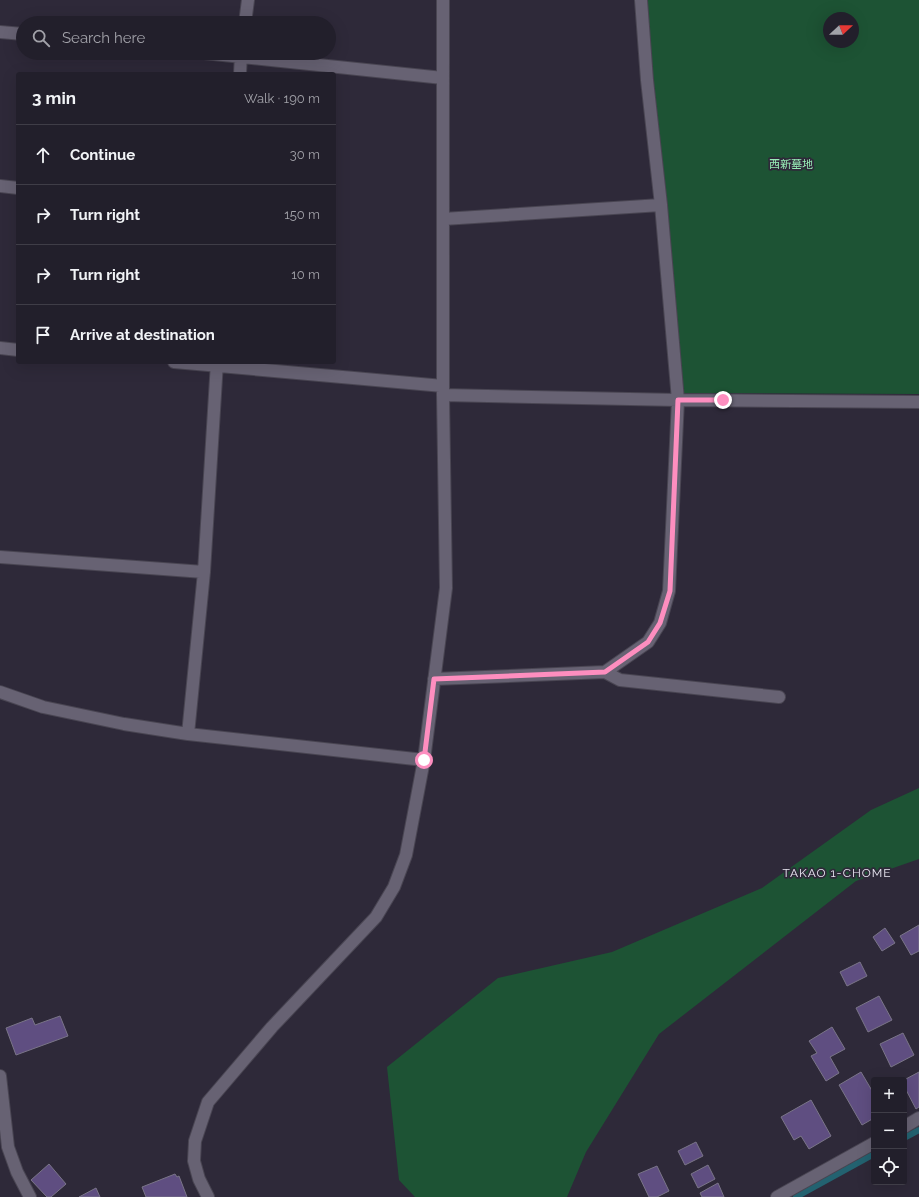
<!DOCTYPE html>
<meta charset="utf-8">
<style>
body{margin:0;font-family:Raleway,"Noto Sans JP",sans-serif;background:#2e2c37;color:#f1f3f6}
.controls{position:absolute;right:12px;bottom:12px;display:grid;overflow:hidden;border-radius:4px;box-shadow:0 4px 16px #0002}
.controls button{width:36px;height:36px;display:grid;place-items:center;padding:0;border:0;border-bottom:1px solid #3f3d47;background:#221f2b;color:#f1f3f6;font:20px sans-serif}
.compass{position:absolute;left:823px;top:12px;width:36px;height:36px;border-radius:50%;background:#221f2b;box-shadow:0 4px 16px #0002;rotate:68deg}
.stop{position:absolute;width:12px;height:12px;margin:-9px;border:3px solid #fd8ebf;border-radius:50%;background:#fff}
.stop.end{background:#fd8ebf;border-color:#fff;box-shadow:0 1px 4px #0008}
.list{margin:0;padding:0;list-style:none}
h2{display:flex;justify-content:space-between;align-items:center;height:52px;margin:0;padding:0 16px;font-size:17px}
h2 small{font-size:13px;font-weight:400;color:#a2a2a9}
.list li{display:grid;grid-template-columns:26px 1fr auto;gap:12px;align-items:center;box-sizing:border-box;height:60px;padding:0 16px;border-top:1px solid #3f3d47}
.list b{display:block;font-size:15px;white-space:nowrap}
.list em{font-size:13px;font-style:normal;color:#a2a2a9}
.icon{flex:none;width:22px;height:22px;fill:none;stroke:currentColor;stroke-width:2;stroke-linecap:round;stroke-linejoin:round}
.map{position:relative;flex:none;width:919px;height:1197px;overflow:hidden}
.search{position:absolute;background:#221f2b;box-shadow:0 4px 16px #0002;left:16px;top:16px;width:320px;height:44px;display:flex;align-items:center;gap:10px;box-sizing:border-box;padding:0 14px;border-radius:22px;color:#a2a2a9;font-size:15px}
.panel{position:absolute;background:#221f2b;box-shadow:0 4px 16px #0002;left:16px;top:72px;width:320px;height:292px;border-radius:4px}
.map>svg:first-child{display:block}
.green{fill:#1d5334;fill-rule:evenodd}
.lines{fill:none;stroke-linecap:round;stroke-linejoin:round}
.stream{stroke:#236270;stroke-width:6}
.building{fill:#5f4e81;stroke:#7a7588}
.minor-casing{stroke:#494552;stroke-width:14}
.minor{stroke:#676273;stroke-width:12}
.route{stroke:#fd8ebf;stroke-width:5}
.labels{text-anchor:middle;stroke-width:3.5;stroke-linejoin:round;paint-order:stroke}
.park-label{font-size:11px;fill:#98edb6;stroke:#2e2939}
.neighbourhood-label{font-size:12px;letter-spacing:1px;fill:#eae7f2;stroke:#2e2939}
</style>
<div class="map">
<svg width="919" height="1197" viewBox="0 0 919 1197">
<rect width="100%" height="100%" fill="#2e2939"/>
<path class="green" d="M647,0H919V394L682,393L667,206L653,85ZM829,18H853V42H829Z
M919,788V859L856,881L659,1034L586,1152L567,1197H415L399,1180L387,1067L498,978L612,952L762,888L871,810Z"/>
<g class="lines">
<path class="stream" d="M904,1138L919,1130
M796,1197L874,1154"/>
</g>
<path class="building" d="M919,925V951L911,955L900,936Z
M885,928L895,943L882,951L873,937Z
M860,962L867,976L847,986L840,972Z
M879,996L892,1020L868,1032L856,1008Z
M60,1016L68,1036L16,1055L6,1028L32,1018L35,1025Z
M832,1027L845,1049L830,1057L839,1073L826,1081L811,1056L817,1053L809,1041Z
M903,1033L914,1055L891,1067L880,1044Z
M861,1072L874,1094V1118L862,1125L839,1085Z
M919,1072V1107L916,1109L904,1086V1080Z
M811,1100L831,1136L809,1149L801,1136L794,1140L781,1117Z
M696,1142L703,1156L685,1165L678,1151Z
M49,1164L66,1184L51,1197H47L31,1180Z
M708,1165L715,1179L698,1188L691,1174Z
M657,1166L669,1191L657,1197H649L638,1174Z
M175,1174L177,1177L179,1176L187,1197H146L142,1187Z
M718,1183L724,1197H702L700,1193Z
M96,1188L100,1197H79Z"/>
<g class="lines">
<g class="minor-casing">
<path id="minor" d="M245,23L248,0
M0,32L23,34
M204,53L443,78
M240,74L241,53
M0,186L18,188
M443,219L661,205
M0,348L18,350
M174,362L443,386
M443,395L678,400L919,402
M0,557L204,572
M605,672L648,642L660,623L669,591L678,400L661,205L647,80L641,0
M434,679L605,672L620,680L779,697
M0,692L43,707L124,724L188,734L424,760
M188,734L204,572L217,362
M0,1076L8,1147L17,1172L30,1197
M904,1127L919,1118
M208,1197L199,1179L194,1161L195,1141L208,1102L272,1027L376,917L394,887L406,855L424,760L446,588L443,395V0
M777,1197L874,1143"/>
</g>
<use href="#minor" class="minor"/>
</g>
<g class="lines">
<path class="route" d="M424,760L434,679L605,672L648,642L660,623L670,591L678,400H723"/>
</g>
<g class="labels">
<g class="park-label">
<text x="791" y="168">西新墓地</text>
</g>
<g class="neighbourhood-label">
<text x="837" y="877">TAKAO 1-CHOME</text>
</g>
</g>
</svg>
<div class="controls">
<button>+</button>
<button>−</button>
<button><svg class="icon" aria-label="locate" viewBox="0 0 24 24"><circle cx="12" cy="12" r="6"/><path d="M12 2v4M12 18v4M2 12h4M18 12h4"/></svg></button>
</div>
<svg class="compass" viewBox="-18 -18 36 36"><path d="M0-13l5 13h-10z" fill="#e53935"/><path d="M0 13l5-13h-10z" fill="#a2a2a9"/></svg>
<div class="stop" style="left:424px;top:760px"></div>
<div class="stop end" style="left:723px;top:400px"></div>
<div class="search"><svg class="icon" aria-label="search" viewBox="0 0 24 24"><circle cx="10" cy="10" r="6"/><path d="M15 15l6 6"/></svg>Search here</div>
<section class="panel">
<h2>3 min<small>Walk · 190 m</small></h2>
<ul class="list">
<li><svg class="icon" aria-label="ahead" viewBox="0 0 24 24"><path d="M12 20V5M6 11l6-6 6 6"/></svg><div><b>Continue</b></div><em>30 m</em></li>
<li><svg class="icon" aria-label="right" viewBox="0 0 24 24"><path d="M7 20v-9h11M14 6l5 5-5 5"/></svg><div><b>Turn right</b></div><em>150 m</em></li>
<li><svg class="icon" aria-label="right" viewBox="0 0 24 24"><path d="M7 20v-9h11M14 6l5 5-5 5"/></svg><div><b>Turn right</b></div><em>10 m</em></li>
<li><svg class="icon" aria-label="arrive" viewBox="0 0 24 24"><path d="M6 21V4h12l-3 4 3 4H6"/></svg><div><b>Arrive at destination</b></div></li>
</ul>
</section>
</div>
